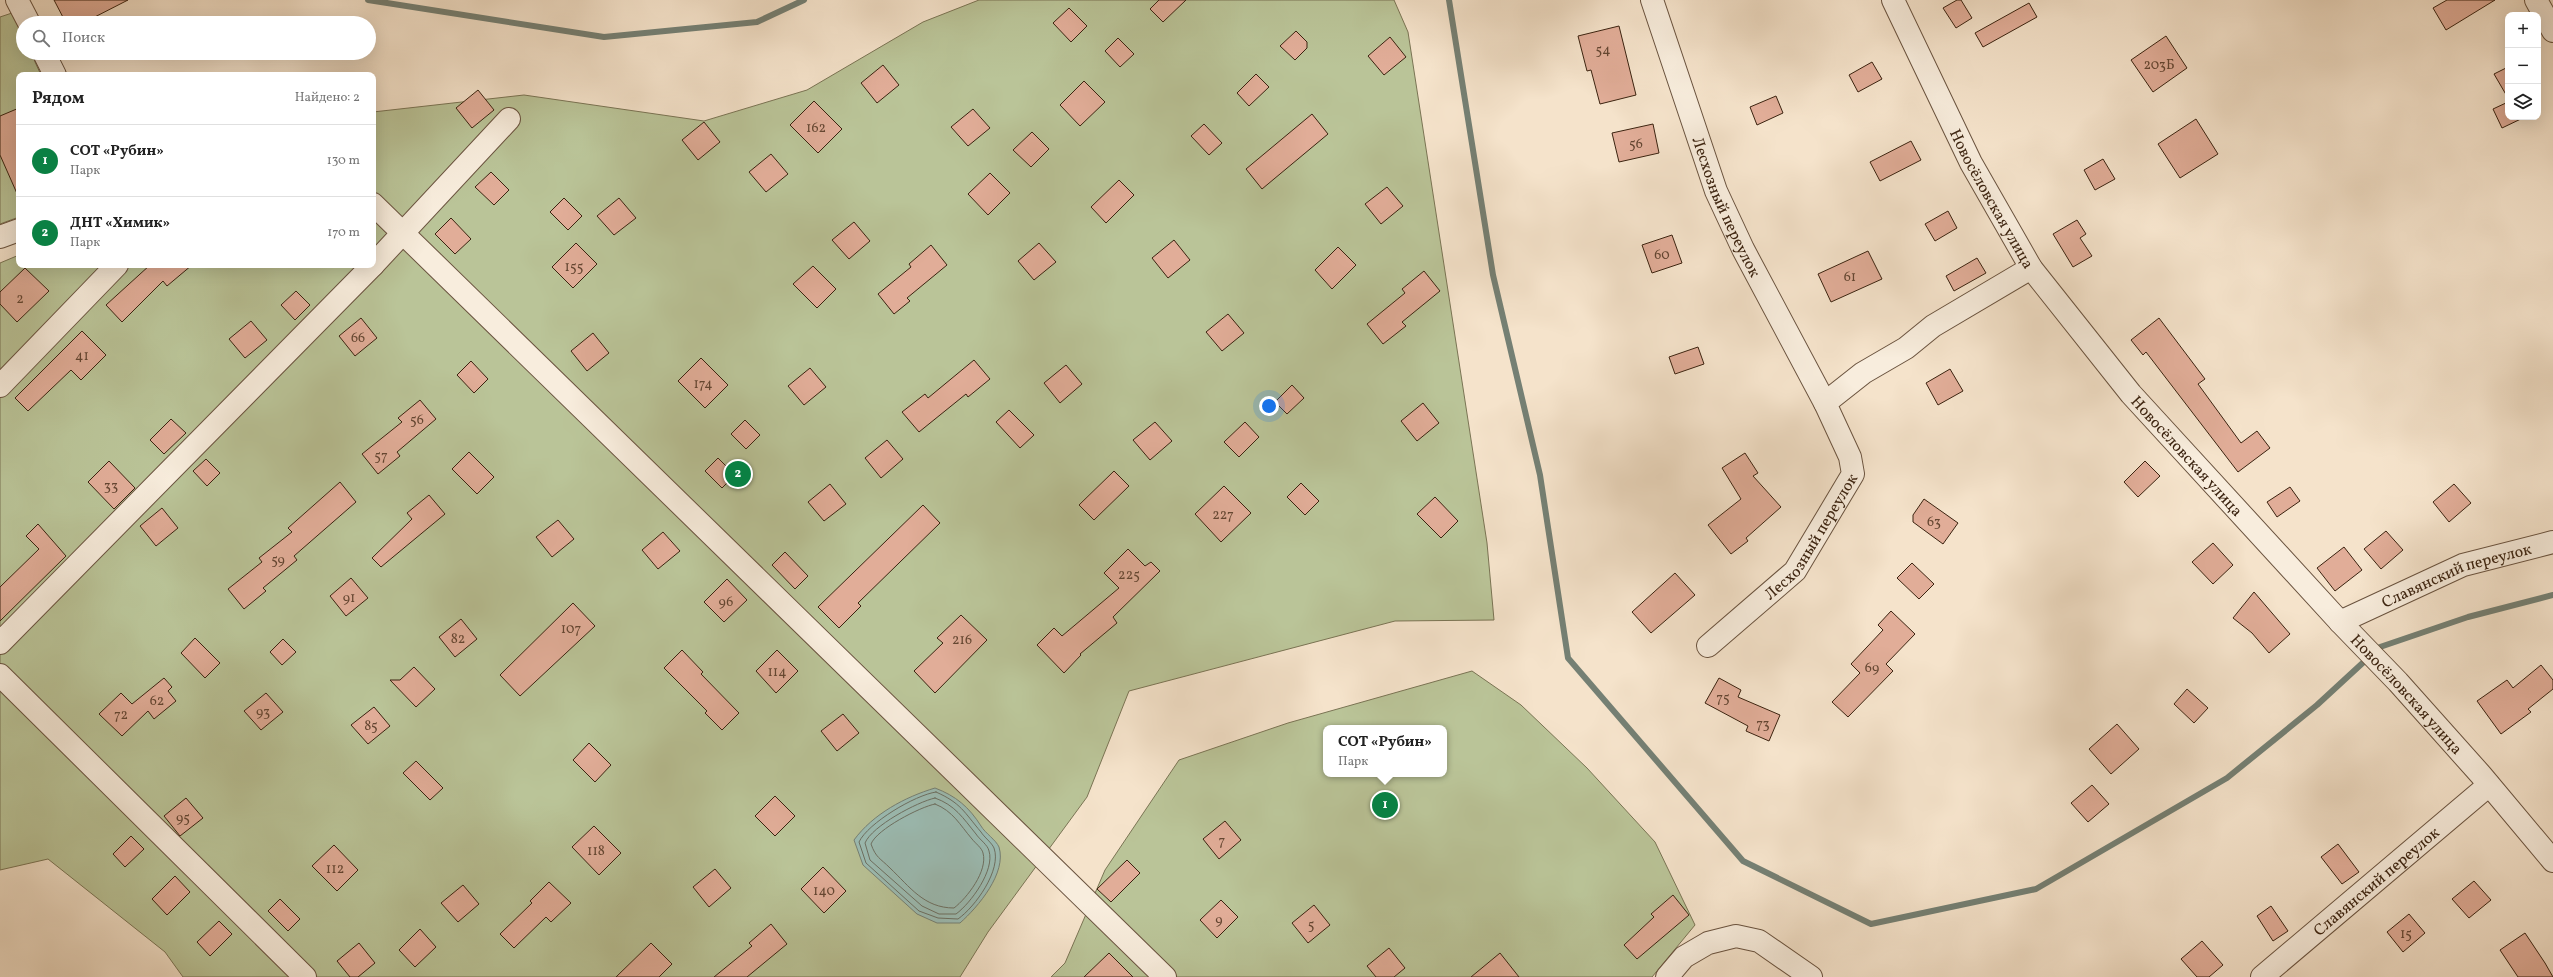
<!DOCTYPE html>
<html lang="ru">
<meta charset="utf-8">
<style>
body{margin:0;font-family:Vollkorn,serif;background:#f2f2f2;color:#222}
.controls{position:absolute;right:12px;top:12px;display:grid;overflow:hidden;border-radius:8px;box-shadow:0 4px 16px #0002}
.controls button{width:36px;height:36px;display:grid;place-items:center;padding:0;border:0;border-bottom:1px solid #e0e0e0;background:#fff;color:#222;font:20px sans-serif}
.you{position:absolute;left:1269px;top:406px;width:14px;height:14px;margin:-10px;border:3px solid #fff;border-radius:50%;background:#1a73e8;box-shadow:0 0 0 6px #1a73e833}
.badge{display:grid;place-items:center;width:26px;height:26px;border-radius:50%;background:#0b8043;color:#fff;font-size:13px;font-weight:700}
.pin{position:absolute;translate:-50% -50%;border:2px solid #fff;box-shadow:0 1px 4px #0006}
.popup{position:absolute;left:1323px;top:725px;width:124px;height:52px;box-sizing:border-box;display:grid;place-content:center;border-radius:8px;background:#fff;filter:drop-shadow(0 1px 3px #0005);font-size:13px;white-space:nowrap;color:#767676}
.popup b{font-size:15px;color:#222}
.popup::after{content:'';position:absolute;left:50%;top:100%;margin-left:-8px;border:8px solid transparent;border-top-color:#fff}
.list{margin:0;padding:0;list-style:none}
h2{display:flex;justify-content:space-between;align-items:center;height:52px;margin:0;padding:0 16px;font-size:17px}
h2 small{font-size:13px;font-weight:400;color:#767676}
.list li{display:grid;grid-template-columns:26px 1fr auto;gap:12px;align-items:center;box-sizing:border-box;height:72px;padding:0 16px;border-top:1px solid #e0e0e0}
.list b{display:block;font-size:15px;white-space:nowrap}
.list p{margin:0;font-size:13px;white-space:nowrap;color:#767676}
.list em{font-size:13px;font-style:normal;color:#767676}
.icon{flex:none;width:22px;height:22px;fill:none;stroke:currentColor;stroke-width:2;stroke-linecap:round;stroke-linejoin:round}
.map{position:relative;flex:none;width:2553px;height:977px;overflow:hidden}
.search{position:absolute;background:#fff;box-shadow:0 4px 16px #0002;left:16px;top:16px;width:360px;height:44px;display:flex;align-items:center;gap:10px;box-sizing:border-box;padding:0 14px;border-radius:22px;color:#767676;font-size:15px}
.panel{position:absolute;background:#fff;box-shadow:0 4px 16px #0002;left:16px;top:72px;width:360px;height:196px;border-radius:8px}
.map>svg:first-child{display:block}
.green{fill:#bac498;stroke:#7a7454;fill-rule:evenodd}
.water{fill:#9cbeb6;stroke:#758074}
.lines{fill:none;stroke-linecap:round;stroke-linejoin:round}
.shore{stroke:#6c7063;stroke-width:1}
.stream{stroke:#758074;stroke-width:6}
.building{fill:#e1ad98;stroke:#3b2310}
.minor-casing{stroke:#6a533f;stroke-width:24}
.minor{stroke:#f8eddd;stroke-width:22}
.labels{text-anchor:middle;stroke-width:3.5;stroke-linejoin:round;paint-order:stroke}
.number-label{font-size:14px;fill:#644632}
.street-label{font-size:16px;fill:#3b2310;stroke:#f8eddd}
</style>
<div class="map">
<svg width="2553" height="977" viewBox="0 0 2553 977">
<rect width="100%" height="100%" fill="#f5e3cb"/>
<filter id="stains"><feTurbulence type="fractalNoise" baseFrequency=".005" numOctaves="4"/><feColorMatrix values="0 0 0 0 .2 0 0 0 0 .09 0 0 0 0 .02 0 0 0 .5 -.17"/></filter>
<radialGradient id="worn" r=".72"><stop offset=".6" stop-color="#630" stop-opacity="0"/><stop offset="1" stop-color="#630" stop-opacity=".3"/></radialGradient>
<path class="green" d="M979,0H1394L1408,32L1487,543L1494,620L1395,621L1129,691L1087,797L988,932L960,977H183L165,952L48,859L0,870V263L19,255V265H373V112L524,95L704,121L807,90L923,22Z
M12,13L23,36V53H31L41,75H19V217L0,224V17Z
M1472,671L1521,705L1587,768L1655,842L1695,925L1652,977H1051L1065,963L1105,870L1179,760L1288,723ZM1326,728H1444V774H1326Z"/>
<path class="water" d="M935,788C956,796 969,807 981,826C985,833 996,840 999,847C1007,873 978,907 960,923H937L917,914L863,865L854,840C873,814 905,797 935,788Z"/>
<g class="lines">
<path class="shore" d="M936,792C961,803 964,812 981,832C984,837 992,843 994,848C1002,870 975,907 958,919L938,918L919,911L866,863L859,842C868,823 915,795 936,792Z
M935,798C955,805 963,818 976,834C979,839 988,845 989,851C995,870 971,903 956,914H939L922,906L870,860L865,843C872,826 917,802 935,798Z
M935,804C953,811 960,825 972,839C975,843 982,848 983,853C988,871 967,898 954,908C924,908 910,887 890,868C880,858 876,858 871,844C877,829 920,807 935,804Z"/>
<path class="stream" d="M368,0L604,37L757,22L804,0
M1449,0L1493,275L1540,475L1568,658L1743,861L1871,924L2036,889L2227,778L2317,705L2380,647L2468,617L2553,595"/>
</g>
<path class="building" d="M54,0H128L83,23H66Z
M1159,0H1186L1163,22L1150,9Z
M1957,0H1961L1972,18L1956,28L1943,8Z
M2447,0H2495L2446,30L2433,8Z
M2029,3L2037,17L1983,47L1975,33Z
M1069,8L1087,26L1071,42L1053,23Z
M1619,26L1636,95L1600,104L1591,70L1587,71L1578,36Z
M1296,31L1307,42V48L1295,60L1280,46Z
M2166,36L2187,68L2153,92L2131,60Z
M1390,37L1406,57L1384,75L1368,56Z
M1118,38L1134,54L1120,67L1105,51Z
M1872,62L1882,79L1858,92L1849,75Z
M883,65L899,85L877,103L861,83Z
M2508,67V98L2494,74Z
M1256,74L1269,87L1249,106L1237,93Z
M1084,81L1105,102L1080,126L1060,105Z
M478,90L494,110L472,128L456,108Z
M1776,96L1783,113L1757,125L1750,107Z
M814,101L842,129L818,153L790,125Z
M2508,102V117H2525L2502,128L2493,109Z
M19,108V198L0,155V116Z
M973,109L990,128L968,146L951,127Z
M1312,114L1328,134L1262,189L1246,169Z
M2196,119L2218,154L2180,178L2158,144Z
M704,122L720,142L698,160L682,140Z
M1204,124L1222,143L1209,155L1191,136Z
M1653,124L1659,153L1619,162L1612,133Z
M1032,132L1049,149L1031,167L1013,150Z
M1911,141L1921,160L1880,181L1870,162Z
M771,154L788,174L766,192L749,172Z
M2103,159L2115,179L2095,190L2084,170Z
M491,172L509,190L494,205L475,187Z
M990,173L1010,193L988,215L968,194Z
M1119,180L1134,195L1106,223L1091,207Z
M1387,187L1403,206L1381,224L1365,204Z
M564,198L582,216L568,230L550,212Z
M619,198L636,218L614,235L597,216Z
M1948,211L1957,228L1935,241L1925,224Z
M451,218L471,239L455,254L435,234Z
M2077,220L2086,234L2080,238L2092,256L2073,267L2053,234Z
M854,222L870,241L849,259L832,240Z
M1672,235L1682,263L1652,273L1642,245Z
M1174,240L1190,260L1168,278L1152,258Z
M576,243L597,264L573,288L552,267Z
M1039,243L1056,262L1034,280L1018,261Z
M931,245L947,265L907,298L910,301L894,314L878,294L911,267L909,264Z
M1338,247L1356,265L1332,289L1315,270Z
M1868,251L1882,279L1831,302L1818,274Z
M1977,258L1986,273L1954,291L1946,276Z
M150,265H192L167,286L163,281L122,322L106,305Z
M813,266L836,289L817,308L793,284Z
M25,268L49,291L17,322L0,304V292Z
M1424,271L1440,291L1402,322L1406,326L1383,344L1367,324L1405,293L1402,289Z
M296,291L310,305L295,320L281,305Z
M1228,314L1244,333L1222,351L1206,332Z
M361,318L377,338L355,356L339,336Z
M2159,318L2205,379L2198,384L2241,443L2257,431L2270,448L2238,472L2146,352L2143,355L2131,340Z
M251,321L267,340L245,358L229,339Z
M82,331L106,355L81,380L71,370L28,411L15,398Z
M593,333L609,353L587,371L571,351Z
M1698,347L1704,364L1675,374L1669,357Z
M701,358L728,385L705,408L678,381Z
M974,360L990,379L968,397L966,394L919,432L902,412L925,394L928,398Z
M471,361L488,379L474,393L457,375Z
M1066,365L1082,384L1060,403L1044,383Z
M810,368L826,387L804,405L788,386Z
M1950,369L1963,391L1938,405L1926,383Z
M1292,385L1304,398L1287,414L1275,402Z
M420,400L436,419L397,452L400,456L378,474L362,454L402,422L398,418Z
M1423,403L1439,423L1417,441L1401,421Z
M1009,410L1034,435L1020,448L996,422Z
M171,419L186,433L164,454L150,440Z
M745,420L760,435L746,449L731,434Z
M1155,422L1172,441L1150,460L1133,440Z
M1245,422L1259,437L1239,457L1224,442Z
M887,440L903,459L881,478L865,458Z
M469,452L494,477L477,494L452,469Z
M1745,453L1758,473L1753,476L1781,507L1746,538L1748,541L1731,554L1708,525L1741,499L1722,468Z
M718,458L735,475L722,488L705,471Z
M206,459L220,473L207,486L193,471Z
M109,461L135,488L114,509L88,482Z
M2145,461L2160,476L2138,497L2124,482Z
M1114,471L1129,486L1094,520L1079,505Z
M340,482L356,502L294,556L297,560L263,588L266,591L244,609L228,589L262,562L259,558L292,532L288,528Z
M1301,483L1319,501L1305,515L1287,497Z
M830,484L846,504L824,521L808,502Z
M2454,484L2471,503L2449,522L2433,502Z
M1224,486L1251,513L1221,542L1195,514Z
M2290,487L2300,501L2277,517L2267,502Z
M429,495L445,514L381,567L372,558L412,519L407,513Z
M1435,497L1458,521L1441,538L1417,514Z
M1924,499L1958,523L1943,544L1913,522V515Z
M923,505L940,523L858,603L861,606L839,628L818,607Z
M162,508L178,528L156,546L140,526Z
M558,520L574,539L552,557L536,537Z
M38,524L66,556L0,621V587L39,549L26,536Z
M2386,531L2403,550L2381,569L2364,549Z
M663,532L680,551L658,569L642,550Z
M2213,543L2233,565L2213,584L2192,562Z
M2344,547L2362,570L2335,591L2317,568Z
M1128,549L1145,566L1151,562L1160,571L1113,617L1117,623L1080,654L1081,655L1064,673L1037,645L1054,628L1062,636L1119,588L1104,573Z
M785,552L808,576L795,589L772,565Z
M1912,563L1934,584L1919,599L1897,578Z
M1675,573L1695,595L1651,633L1632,612Z
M351,578L368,598L346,616L330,596Z
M727,579L747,600L724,622L704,602Z
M2254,592L2290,634L2269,653L2252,633L2233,618Z
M573,603L595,626L520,696L500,675Z
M1891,611L1915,634L1886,664L1893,671L1848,717L1832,702L1860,673L1851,664L1883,630L1878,625Z
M961,615L987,640L935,693L914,671L943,643L937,638Z
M461,619L477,639L455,657L439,637Z
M195,638L220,663L205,678L181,653Z
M283,639L296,652L282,665L270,652Z
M682,650L703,672L701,674L739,713L722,730L705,713L707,711L664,668Z
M777,650L798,671L776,693L756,671Z
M2541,665L2553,680V689L2528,709L2531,712L2501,734L2477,701L2507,680L2513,688Z
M414,667L435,689L416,707L390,680H400Z
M164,678L172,687L168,691L176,701L154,719L148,711L122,736L99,714L121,693L132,704Z
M1719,678L1741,690L1738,697L1780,715L1769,741L1746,731L1748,726L1705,703Z
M2187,689L2208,708L2194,723L2174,704Z
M266,693L283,712L261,730L244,711Z
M374,707L390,726L368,744L351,725Z
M843,714L859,733L837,751L821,731Z
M2117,724L2139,749L2111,774L2089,749Z
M589,743L611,765L595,782L573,760Z
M416,761L443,788L430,800L403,773Z
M2092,785L2109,804L2088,822L2071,803Z
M775,796L795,816L775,836L755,816Z
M186,798L203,818L180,836L164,816Z
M1225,821L1241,840L1219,859L1203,839Z
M594,826L621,853L599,875L572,847Z
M131,836L144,849L125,867L113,854Z
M2338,844L2359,872L2342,884L2321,857Z
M334,845L358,870L337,891L312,866Z
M1127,860L1140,873L1111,902L1097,889Z
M823,867L846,891L824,913L801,889Z
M715,869L731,888L709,907L693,887Z
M175,876L190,892L167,915L152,899Z
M2474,881L2491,900L2469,918L2452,899Z
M549,882L571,903L551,922L546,917L514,948L500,934L532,903L530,901Z
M463,885L479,904L458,922L441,903Z
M1673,895L1689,915L1637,959L1624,945L1654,917L1651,914Z
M280,899L300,919L288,931L268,911Z
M1221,900L1238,917L1217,938L1200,920Z
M1314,905L1330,925L1308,943L1292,923Z
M2271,906L2288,931L2273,941L2257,916Z
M2409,914L2425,933L2403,952L2387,932Z
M219,921L232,934L210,956L197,942Z
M771,924L787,944L747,977H714L752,946L749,943Z
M420,929L436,947L415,967L399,950Z
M2525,933L2545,963L2553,977H2518L2500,950Z
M2202,941L2223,965L2209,977H2197L2181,959Z
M359,943L375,963L358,977H350L337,961Z
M651,943L672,964L659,977H616Z
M1389,948L1405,968L1394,977H1376L1367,966Z
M1109,953L1133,977H1084Z
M1500,953L1519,977H1471Z"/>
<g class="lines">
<g class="minor-casing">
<g id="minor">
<path d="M17,0L29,23"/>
<path id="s1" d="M1652,0L1716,191L1743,249L1825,403"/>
<path id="s2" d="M1893,0L1971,163L2031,268L2131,394L2340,622L2398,682L2481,775L2553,861"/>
<path d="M2536,0L2553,31"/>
<path d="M44,53L55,75"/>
<path d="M373,204L1165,977"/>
<path d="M0,237L19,230"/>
<path d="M373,265L509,119"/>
<path d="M0,386L117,265"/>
<path id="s3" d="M2340,622L2463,565L2553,542"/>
<path d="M0,643L373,265"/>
<path id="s4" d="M1708,646L1795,571L1853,474L1850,457L1825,403L1863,373L1906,348L1933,326L2031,268"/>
<path d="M0,675L305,977"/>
<path d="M1667,977L1684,957L1708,943L1736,936L1759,941L1811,977"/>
<path id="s5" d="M2262,977L2489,785"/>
</g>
</g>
<use href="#minor" class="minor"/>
</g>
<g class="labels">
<g class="number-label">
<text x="1603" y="54">54</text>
<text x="2159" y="69">203Б</text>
<text x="816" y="132">162</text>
<text x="1636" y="148">56</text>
<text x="1662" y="259">60</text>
<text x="574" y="271">155</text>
<text x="1850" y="281">61</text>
<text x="20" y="303">2</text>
<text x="358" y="342">66</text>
<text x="82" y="360">41</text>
<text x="703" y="388">174</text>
<text x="417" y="424">56</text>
<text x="381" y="460">57</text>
<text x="111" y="490">33</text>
<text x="1223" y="519">227</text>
<text x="1934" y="526">63</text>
<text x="278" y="564">59</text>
<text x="1129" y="579">225</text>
<text x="349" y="602">91</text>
<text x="726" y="606">96</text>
<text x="571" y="633">107</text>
<text x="458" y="643">82</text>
<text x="962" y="644">216</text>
<text x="1872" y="672">69</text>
<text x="777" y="676">114</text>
<text x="1723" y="702">75</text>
<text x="157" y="705">62</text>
<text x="263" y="716">93</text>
<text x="121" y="719">72</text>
<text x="1763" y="728">73</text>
<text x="371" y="730">85</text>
<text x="183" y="822">95</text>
<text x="1222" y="845">7</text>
<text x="596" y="855">118</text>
<text x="335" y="873">112</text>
<text x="824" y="895">140</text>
<text x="1219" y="924">9</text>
<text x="1311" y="929">5</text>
<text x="2406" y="938">15</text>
</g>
<g class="street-label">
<text dy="6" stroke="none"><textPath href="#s2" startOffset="222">Новосёловская улица</textPath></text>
<text dy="6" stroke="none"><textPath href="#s1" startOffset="220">Лесхозный переулок</textPath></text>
<text dy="6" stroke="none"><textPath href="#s2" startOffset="546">Новосёловская улица</textPath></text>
<text dy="6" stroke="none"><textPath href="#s4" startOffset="152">Лесхозный переулок</textPath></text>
<text dy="6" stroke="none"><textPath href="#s3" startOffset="126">Славянский переулок</textPath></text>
<text dy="6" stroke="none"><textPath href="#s2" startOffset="870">Новосёловская улица</textPath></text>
<text dy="6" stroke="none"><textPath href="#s5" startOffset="149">Славянский переулок</textPath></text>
</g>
</g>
<rect width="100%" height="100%" filter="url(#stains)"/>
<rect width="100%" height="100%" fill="url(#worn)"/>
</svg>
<div class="controls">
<button>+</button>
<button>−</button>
<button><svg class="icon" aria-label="layers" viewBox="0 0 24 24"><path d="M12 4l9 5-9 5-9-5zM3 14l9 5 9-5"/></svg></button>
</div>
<div class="you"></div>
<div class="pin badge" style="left:1385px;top:805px">1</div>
<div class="popup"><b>СОТ «Рубин»</b>Парк</div>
<div class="pin badge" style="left:738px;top:474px">2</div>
<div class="search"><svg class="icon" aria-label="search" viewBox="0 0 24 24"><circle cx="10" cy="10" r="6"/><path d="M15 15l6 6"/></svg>Поиск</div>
<section class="panel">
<h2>Рядом<small>Найдено: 2</small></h2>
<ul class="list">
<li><span class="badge">1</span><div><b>СОТ «Рубин»</b><p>Парк</p></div><em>130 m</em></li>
<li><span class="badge">2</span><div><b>ДНТ «Химик»</b><p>Парк</p></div><em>170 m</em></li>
</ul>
</section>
</div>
